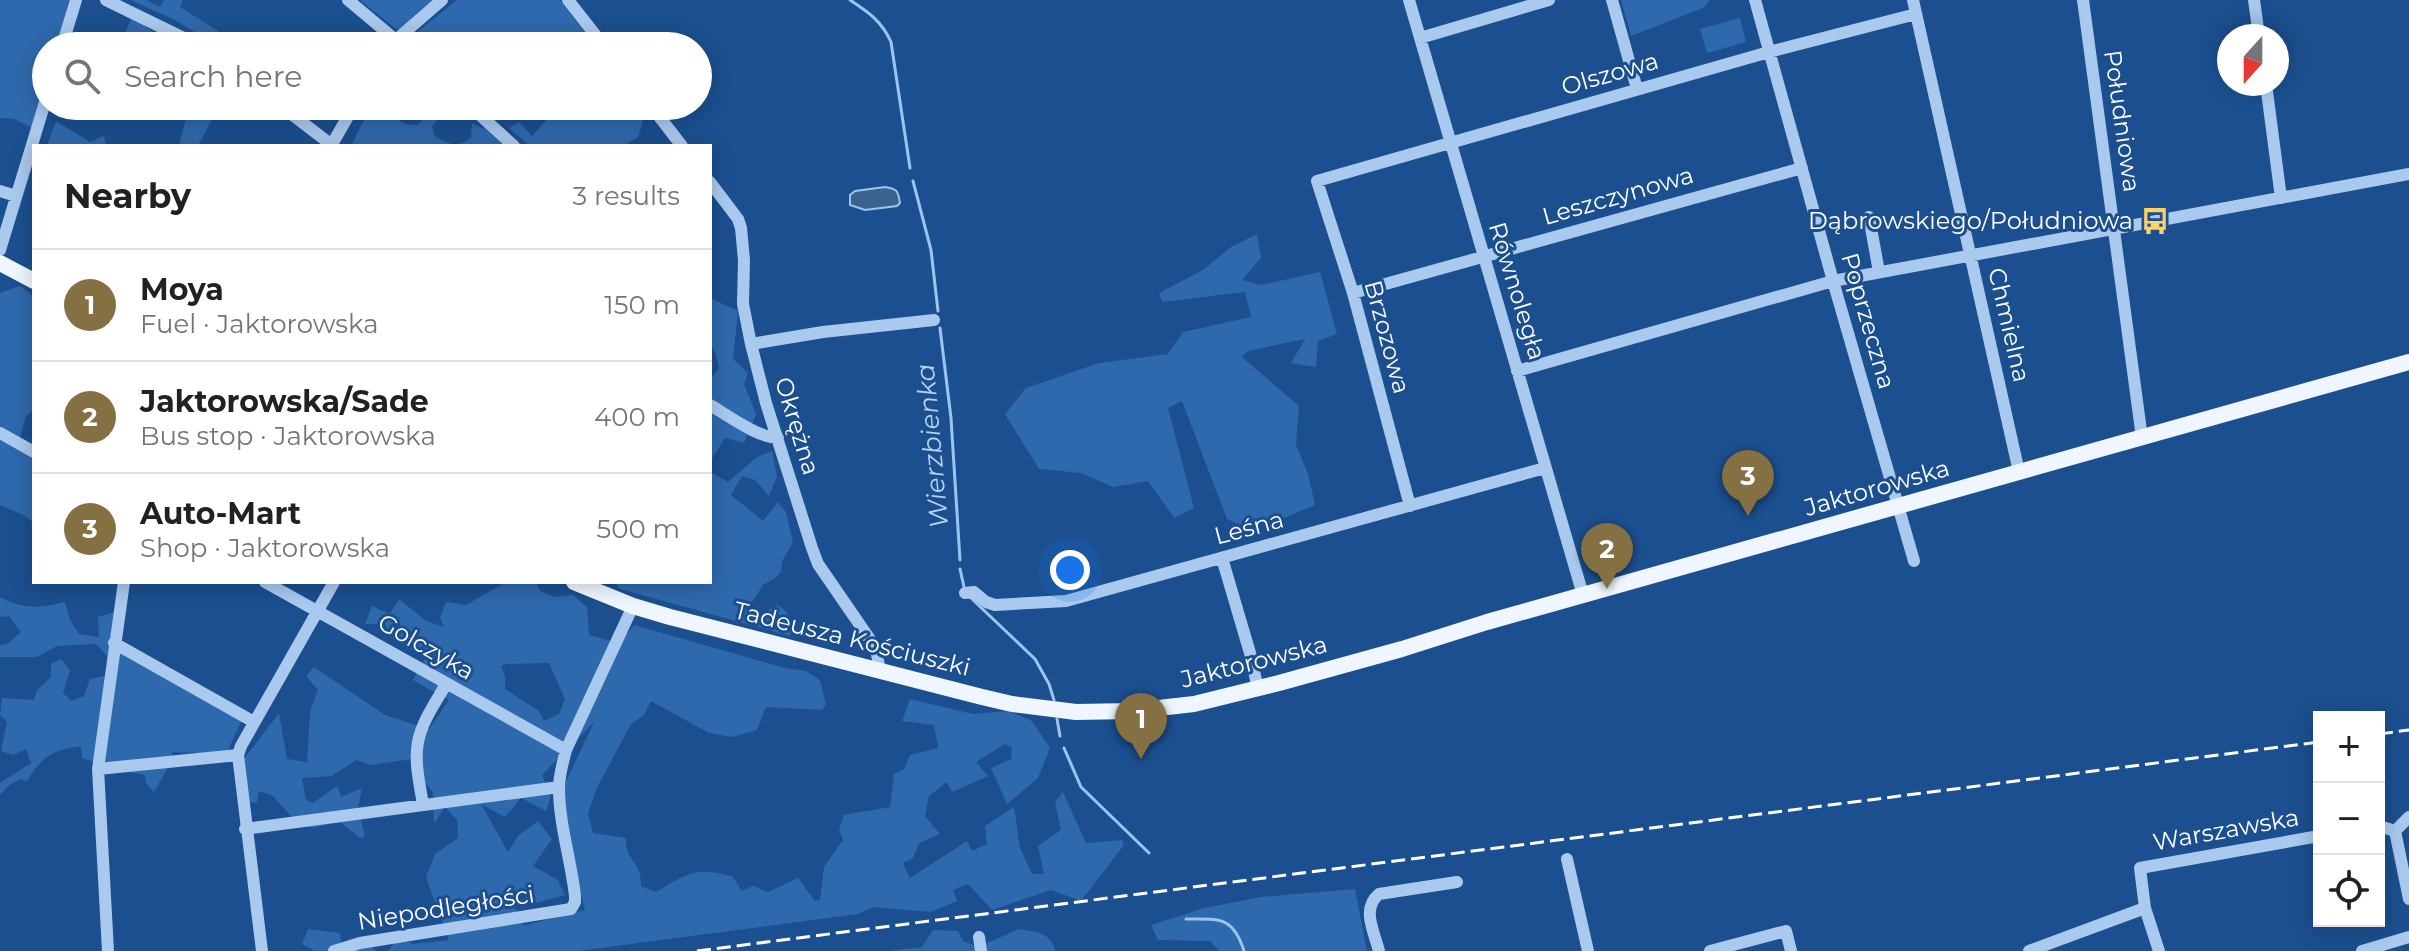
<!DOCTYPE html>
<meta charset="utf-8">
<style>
body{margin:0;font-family:Montserrat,sans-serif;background:#f2f2f2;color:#202124}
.controls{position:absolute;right:24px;bottom:24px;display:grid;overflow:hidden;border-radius:0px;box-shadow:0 4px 20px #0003}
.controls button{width:72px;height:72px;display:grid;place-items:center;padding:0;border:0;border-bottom:2px solid #e0e0e0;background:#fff;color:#202124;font:40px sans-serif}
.compass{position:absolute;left:2217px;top:24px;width:72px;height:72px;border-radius:50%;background:#fff;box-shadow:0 4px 20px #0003;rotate:201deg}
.you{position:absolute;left:1070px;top:570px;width:28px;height:28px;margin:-20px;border:6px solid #fff;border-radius:50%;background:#1a73e8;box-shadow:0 0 0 12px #1a73e833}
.badge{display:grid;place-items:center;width:52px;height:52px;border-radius:50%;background:#847042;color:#fff;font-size:26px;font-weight:700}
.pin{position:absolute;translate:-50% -66px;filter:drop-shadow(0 2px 4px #0008)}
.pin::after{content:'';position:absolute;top:42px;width:28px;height:24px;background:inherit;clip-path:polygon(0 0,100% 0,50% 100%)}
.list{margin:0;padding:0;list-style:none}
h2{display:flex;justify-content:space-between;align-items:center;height:104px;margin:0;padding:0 32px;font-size:34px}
h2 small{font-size:26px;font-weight:400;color:#757577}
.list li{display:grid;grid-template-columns:52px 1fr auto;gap:24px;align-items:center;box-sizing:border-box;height:112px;padding:0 32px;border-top:2px solid #e0e0e0}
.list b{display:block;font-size:30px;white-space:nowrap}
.list p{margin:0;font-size:26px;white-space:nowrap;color:#757577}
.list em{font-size:26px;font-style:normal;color:#757577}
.icon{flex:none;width:44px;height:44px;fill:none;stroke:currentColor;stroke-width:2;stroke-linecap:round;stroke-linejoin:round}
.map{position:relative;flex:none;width:2409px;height:951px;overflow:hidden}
.search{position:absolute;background:#fff;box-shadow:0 4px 20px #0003;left:32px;top:32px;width:680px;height:88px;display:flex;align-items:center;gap:20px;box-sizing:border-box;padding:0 28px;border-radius:44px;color:#757577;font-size:30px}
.panel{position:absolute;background:#fff;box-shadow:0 4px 20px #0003;left:32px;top:144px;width:680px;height:440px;border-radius:0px}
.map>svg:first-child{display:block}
.green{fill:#2e69ad;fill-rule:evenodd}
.water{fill:#3c6290;stroke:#9cc4f0;stroke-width:2}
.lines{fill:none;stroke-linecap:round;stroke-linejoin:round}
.stream{stroke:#9cc4f0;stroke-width:3}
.minor{stroke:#a9c9ee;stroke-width:12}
.major{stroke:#f0f6ff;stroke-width:16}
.rail{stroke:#fff;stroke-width:3;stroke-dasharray:14 6;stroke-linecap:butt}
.labels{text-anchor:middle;stroke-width:6;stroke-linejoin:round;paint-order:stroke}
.street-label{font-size:24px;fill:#fff;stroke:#1b4f8f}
.poi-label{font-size:24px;fill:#fff;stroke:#1b4f8f;text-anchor:end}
.water-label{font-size:26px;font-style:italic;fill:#b5d3f5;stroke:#1b4f8f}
</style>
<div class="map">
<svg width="2409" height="951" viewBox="0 0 2409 951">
<rect width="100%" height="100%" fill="#1b4f8f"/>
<path class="green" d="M0,0H69L56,46H46V81L33,128L14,119L0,118Z
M130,0H146L160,7L164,0H183L180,7L242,46H218L173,19Z
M360,0H434L401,29H396Z
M457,0H560L595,46L411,44L416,33Z
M1621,0H1710L1703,8L1631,36Z
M132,18C148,27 161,39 178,46H123L120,44Z
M1740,18L1746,42L1707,53L1700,29Z
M189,106H219L198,146H179Z
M371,106H384L383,109L405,124L418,125L435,106H457L462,111L459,117L439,118L432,126L435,137L456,146L471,138L472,123L482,128L495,125L506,146H351Z
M540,106H634L644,118L638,137L624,146H530L509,128L519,122L532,136L547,119Z
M56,121L90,142L104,136L106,146H47Z
M1257,234L1261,258L1242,280L1261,285L1320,272L1337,334L1318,341L1316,367L1291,363L1305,339L1248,351L1242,357L1299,406L1296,445L1308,474L1315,505C1286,516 1257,536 1227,519L1182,401L1168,408L1194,508L1174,518L1148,481L1113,487L1081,473L1039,469L1005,414L1026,388L1099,363L1168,354L1183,332L1251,317L1245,292L1162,302L1159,293L1203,270L1231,247Z
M20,286L34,297V409L26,416L20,437L34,445V523L23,515L0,505V293Z
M710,298L738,311L733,359L748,373L744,384L756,414L744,443L725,438L710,462V380L719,369L716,355L710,343Z
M772,451L777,477L769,496L755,480L742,476L731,495L763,521L778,502L786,512L793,542L782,562L781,572L775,578L763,585L747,610L757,616L778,605L788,613L781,624L793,629L790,636L620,589L614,582H710V472L728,482L757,457Z
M506,582H536L540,591L555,597L573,595L587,607L589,635L619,643L634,625L785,668L806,671L820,680L826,705L822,710L766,707L757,730L732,737L709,733L651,701L644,715L631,724L597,788L588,813L593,833L626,838C625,862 642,861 641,886L656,892C687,873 695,867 732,876L742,891L753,886L768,892L798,878L815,901L820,900L824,867L843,840L839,830L844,815L890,807L894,774L904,769L910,755L938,748L934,725L902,721L910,699L973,714L1008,711L1031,720L1050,748L1038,778L1007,804L991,768L1011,759L1012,747L1005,744L976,762L988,776L952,792L947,782L929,796L925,816L940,834L919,843L913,858L903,863L910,878L967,841L972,851L987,844L985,826L1014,807L1020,848L1032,874H1044L1038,846L1061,830L1055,802L1063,792L1086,843L1122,840L1124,845L1081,901L1051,890L992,910L968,884L953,890L957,901L931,912L873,907L858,914L578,951H388L398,938L413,944L449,940L426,877L435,854L458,838L457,820L445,807L434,824L433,793L416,770L412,759L371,765L356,760L332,776L302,778L306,800L313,803L337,786L341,797L362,788L358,808L365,836L360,838L340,822L312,828L297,823L273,796L259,791L257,803L249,802L244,759L279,713L287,759L307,762L310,712L318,690L306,676L314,667L385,715L429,729L449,700L413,680L425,659L392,637L385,624H365L372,606L390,614L399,599L426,621L444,627L440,617L446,602L466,605ZM549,663L565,699L559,714L544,721L539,711L505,689V676L501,666L506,664ZM594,722L562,790L565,827L585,910L523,926L507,890L519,891L532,904L565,895L558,880L533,866L552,839L538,821L519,835L508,852L481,804L505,817L521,798L546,811L551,796L542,775Z
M0,597C25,610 39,608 65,602L70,620L79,634L99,637L98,617L118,611V644L243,718L226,754L172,752L170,764L154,792L146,783L145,775L114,769L82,758L81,746C53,750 42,756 27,781L20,779L8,786L0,795V783L31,763L26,749L13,755L1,751L7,722L0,715L2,698L34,700L37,690L51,677V664L61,659L70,670L63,693L71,701L84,696L90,679L109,675L112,662L96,644L57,646L37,657H0V645L7,644L21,632L9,616L0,617Z
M1355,889L1367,951H1219L1210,941L1158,940L1151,925L1204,908L1261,897Z
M308,929L340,933L342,951L370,945L376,951H315L302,944Z
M1019,929C1035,932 1052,932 1055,951H889L922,947L933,930L958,931L963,941L978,947Z"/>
<path class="water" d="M885,187C897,189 898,190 900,203L897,206L865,210L850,205V195L855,191Z"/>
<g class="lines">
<path class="stream" d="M850,0C868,12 882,21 891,42L910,168
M913,181L931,250L938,311
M940,328L951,418L960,560
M960,569L964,587
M971,598L1035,659L1049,684L1054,700
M1057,719L1060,736
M1064,748L1081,787L1149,853
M1186,919C1219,919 1233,916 1244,951"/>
<path class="minor" d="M106,0L200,46
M348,0L403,46
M568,0L604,46
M1409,0L1583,595
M1612,0L1637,89
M1755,0L1833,281L1914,561
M1913,0L2019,472
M2083,0L2142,438
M2254,0L2259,36
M1420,38L1549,0
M62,46L76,0
M389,46L442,0
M2266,84L2281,198
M281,106L333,146
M470,106L514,146
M651,106L682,146
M331,146L354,106
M710,182L738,219L741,228L744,260L743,304L751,344L766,403L812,548L818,564L871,641L877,654L880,672
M0,191L16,196
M1869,217L1879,272
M0,250L46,99
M1353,293L1802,168
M751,344L823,332L934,320
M1517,371L1833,281L2409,174
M710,405C726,414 761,440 778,437
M0,433L34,452
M1410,506L1353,293L1317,181L1769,52L1916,14
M1222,558L1250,653L1258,689
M265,582L566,750
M965,593L974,592L986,602L995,605L1066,601L1545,468
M114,643L254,722
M98,769L238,755
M423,805C420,785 414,762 418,742C422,721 436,702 446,684
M2409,817L2395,831L2409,899
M2379,826L2395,831
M245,829L559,787
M1567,859L1588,951
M979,937L981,951
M108,951L98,769L124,582
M262,951L238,755L241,746L334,582
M334,951L360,943L571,909L575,902V896C571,860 559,824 559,788C559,775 563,762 566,750L633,606
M1379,951C1374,931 1361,909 1379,894L1457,882
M1710,951L1786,931L1791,951
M2029,951L2145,908
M2159,951L2145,908L2140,868L2319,836
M2362,951L2409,937"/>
<path class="major" d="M0,263L34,281
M574,582L633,606L670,617L982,697L1012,704L1076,712L1132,711L1194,704L1279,683L1402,649L1487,622L2409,362"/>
<path class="rail" d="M2379,734L2409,730
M697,951L2319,742"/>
</g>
<defs>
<g id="bus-bare" transform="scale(2.16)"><path d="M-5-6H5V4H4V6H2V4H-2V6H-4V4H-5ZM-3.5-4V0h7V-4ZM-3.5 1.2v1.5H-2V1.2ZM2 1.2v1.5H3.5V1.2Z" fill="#ffd166" stroke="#1b4f8f" stroke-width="2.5" paint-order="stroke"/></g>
</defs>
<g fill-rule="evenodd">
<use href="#bus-bare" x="2155" y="221"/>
</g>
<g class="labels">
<g class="street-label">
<text transform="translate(1610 74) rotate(-16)" y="8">Olszowa</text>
<text transform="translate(2122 121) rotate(82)" y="8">Południowa</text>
<text transform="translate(1618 196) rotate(-16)" y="8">Leszczynowa</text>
<text transform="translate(1517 291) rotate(73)" y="8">Równoległa</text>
<text transform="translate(1868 321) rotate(74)" y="8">Poprzeczna</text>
<text transform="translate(2009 325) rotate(77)" y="8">Chmielna</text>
<text transform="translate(1387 337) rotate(75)" y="8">Brzozowa</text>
<text transform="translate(797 426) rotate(73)" y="8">Okrężna</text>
<text transform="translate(1877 488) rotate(-16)" y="8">Jaktorowska</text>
<text transform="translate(1249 528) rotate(-15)" y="8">Leśna</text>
<text transform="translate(852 639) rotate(14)" y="8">Tadeusza Kościuszki</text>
<text transform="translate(426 647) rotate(30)" y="8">Golczyka</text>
<text transform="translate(1254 662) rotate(-14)" y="8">Jaktorowska</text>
<text transform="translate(2226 830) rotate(-10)" y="8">Warszawska</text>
<text transform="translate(446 908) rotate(-9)" y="8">Niepodległości</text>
</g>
<g class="poi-label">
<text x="2133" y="229">Dąbrowskiego/Południowa</text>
</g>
<g class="water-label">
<text transform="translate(932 446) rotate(-95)" y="9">Wierzbienka</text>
</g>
</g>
</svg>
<div class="controls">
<button>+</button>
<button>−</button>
<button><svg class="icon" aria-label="locate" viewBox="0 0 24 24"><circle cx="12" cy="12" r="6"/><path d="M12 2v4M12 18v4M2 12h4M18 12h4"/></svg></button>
</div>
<svg class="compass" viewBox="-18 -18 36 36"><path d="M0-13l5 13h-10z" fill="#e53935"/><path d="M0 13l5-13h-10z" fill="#757577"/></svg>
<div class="you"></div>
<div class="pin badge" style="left:1141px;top:759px">1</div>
<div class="pin badge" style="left:1607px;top:589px">2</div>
<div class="pin badge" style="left:1748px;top:516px">3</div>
<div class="search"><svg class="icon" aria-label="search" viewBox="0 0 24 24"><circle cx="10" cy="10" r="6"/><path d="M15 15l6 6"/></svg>Search here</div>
<section class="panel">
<h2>Nearby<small>3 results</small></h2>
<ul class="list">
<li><span class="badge">1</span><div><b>Moya</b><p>Fuel · Jaktorowska</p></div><em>150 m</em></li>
<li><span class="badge">2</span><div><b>Jaktorowska/Sade</b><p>Bus stop · Jaktorowska</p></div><em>400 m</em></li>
<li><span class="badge">3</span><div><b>Auto-Mart</b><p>Shop · Jaktorowska</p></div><em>500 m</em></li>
</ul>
</section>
</div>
